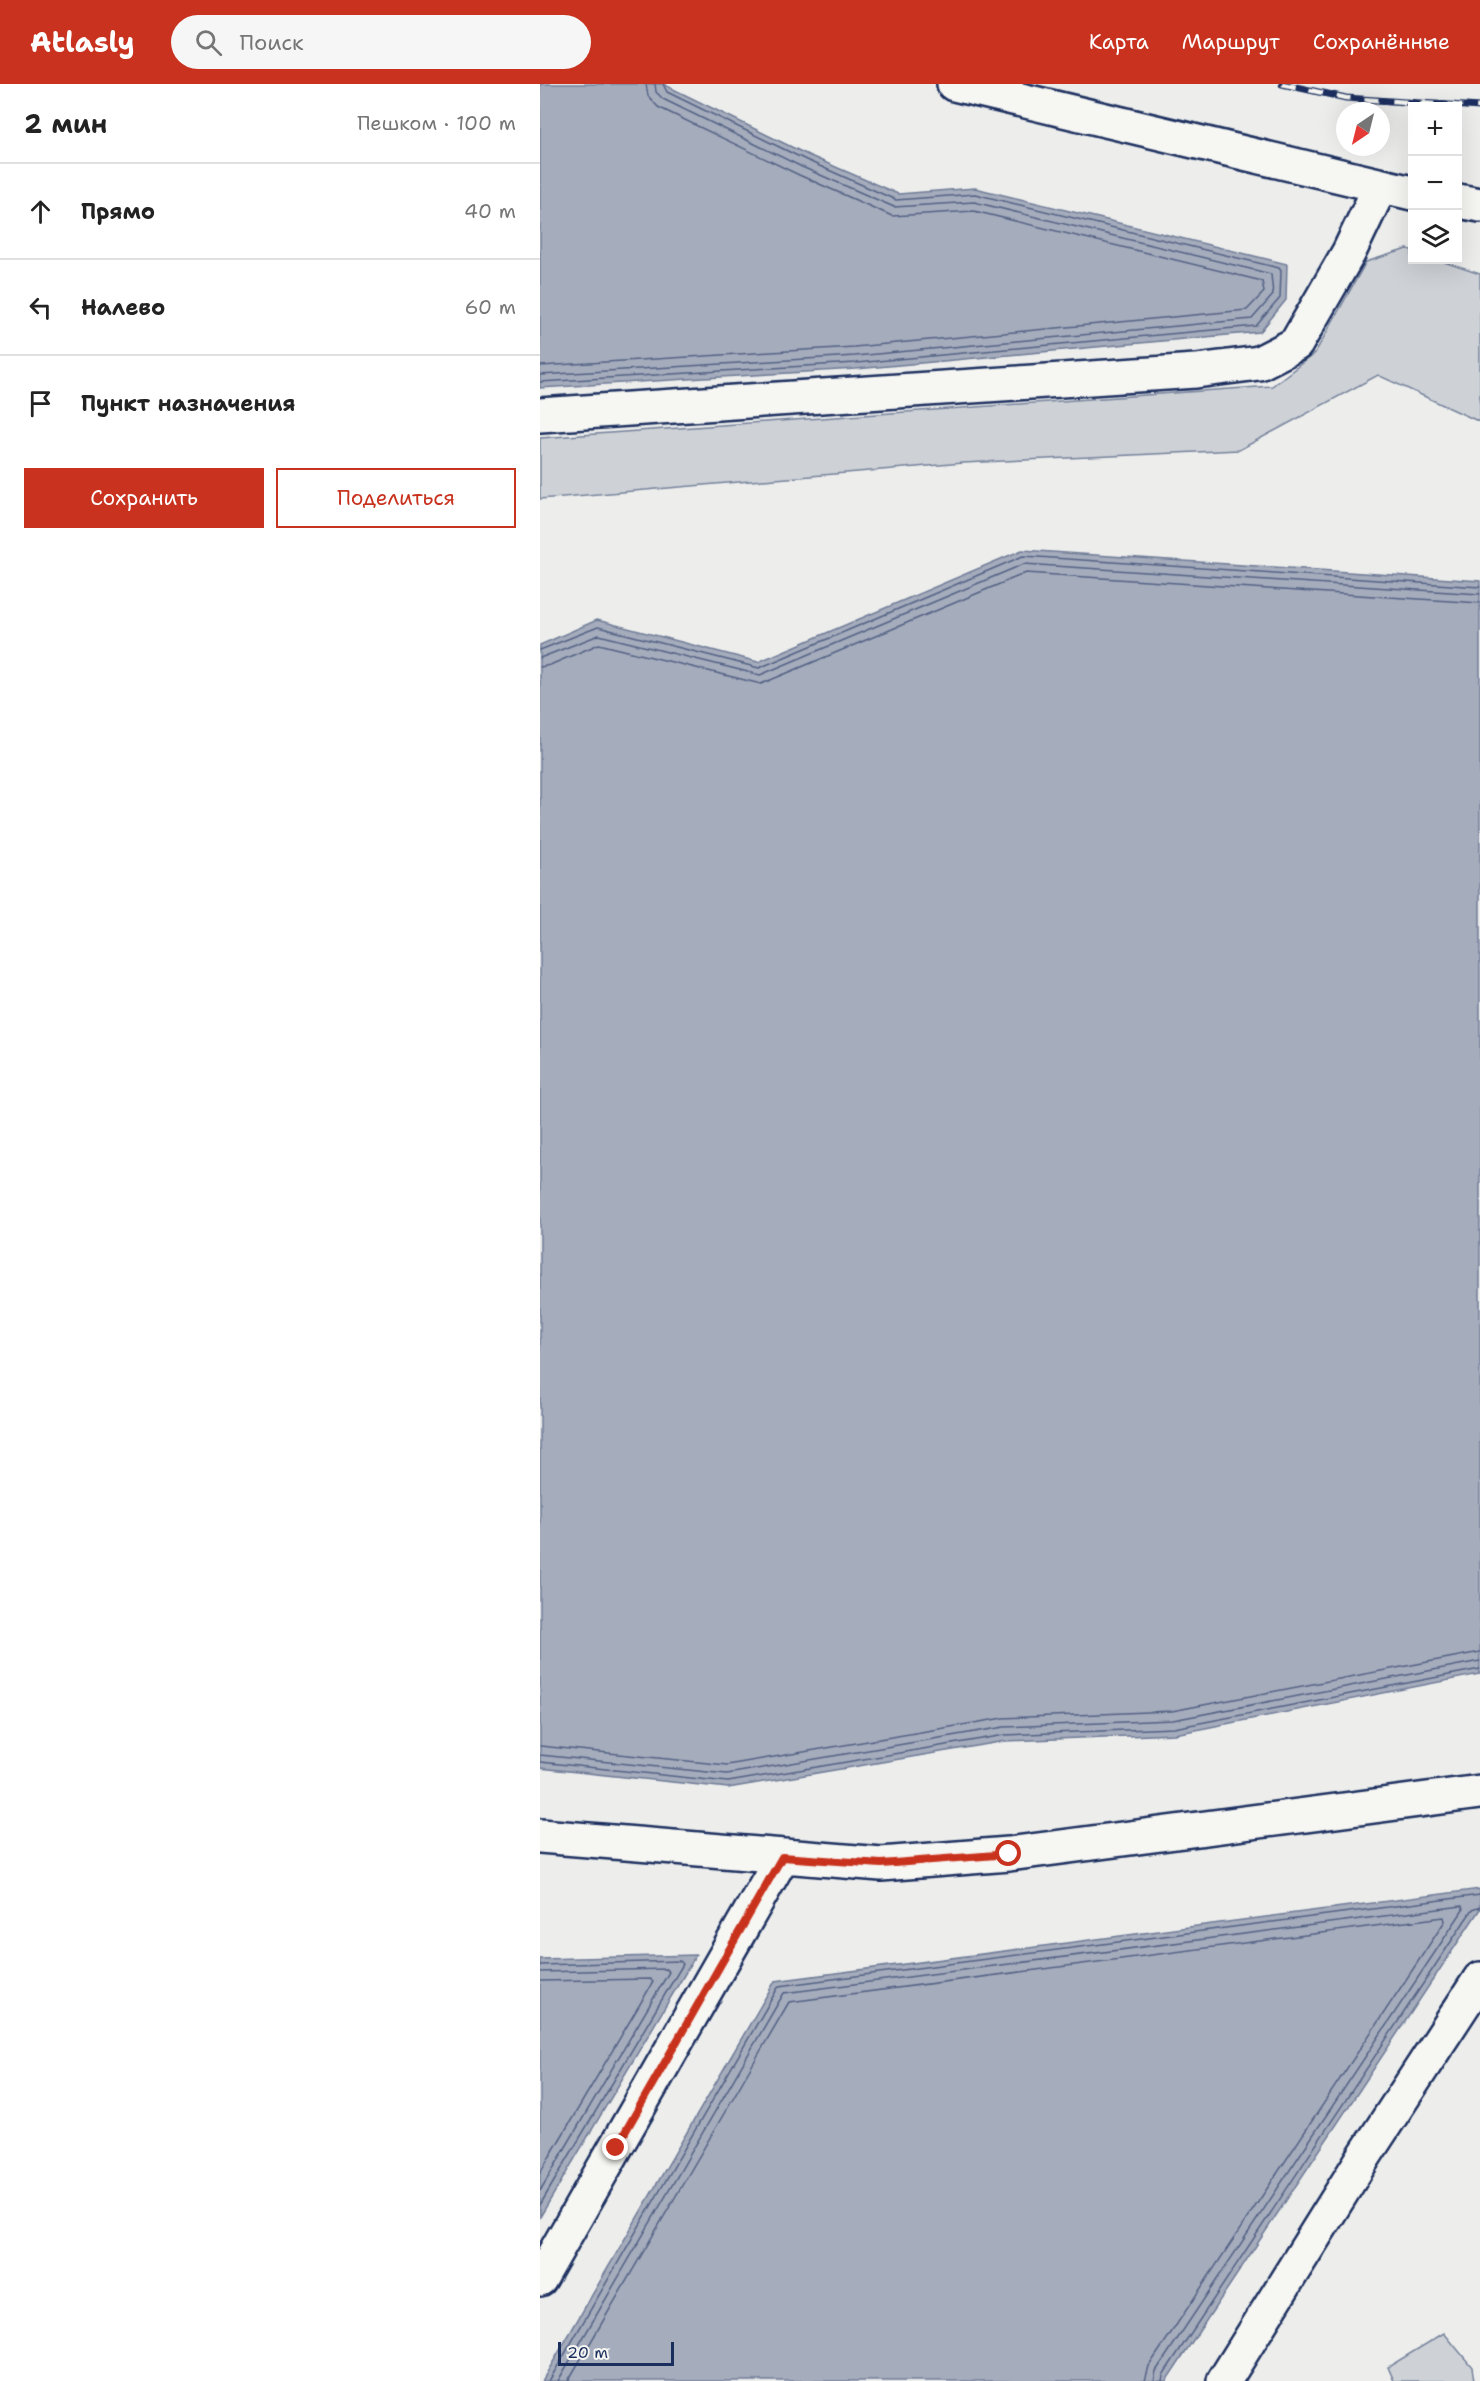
<!DOCTYPE html>
<html lang="ru">
<meta charset="utf-8">
<style>
body{margin:0;font-family:"Shantell Sans",sans-serif;background:#f6f6f6;color:#222}
.controls{position:absolute;right:18px;top:18px;display:grid;overflow:hidden;border-radius:0px;box-shadow:0 6px 24px #0002}
.controls button{width:54px;height:54px;display:grid;place-items:center;padding:0;border:0;border-bottom:2px solid #e0e0e0;background:#fff;color:#222;font:30px sans-serif}
.compass{position:absolute;left:796px;top:18px;width:54px;height:54px;border-radius:50%;background:#fff;box-shadow:0 6px 24px #0002;rotate:215deg}
.scale{position:absolute;left:18px;bottom:15px;width:116px;box-sizing:border-box;padding-left:6px;border:3px solid #1b2f5e;border-top:0;font-size:16px;line-height:21px;white-space:nowrap;color:#1b2f5e;-webkit-text-stroke:4px #f6f6f2;paint-order:stroke}
.stop{position:absolute;width:18px;height:18px;margin:-14px;border:4px solid #c8321e;border-radius:50%;background:#fff}
.stop.end{background:#c8321e;border-color:#fff;box-shadow:0 2px 6px #0008}
.list{margin:0;padding:0;list-style:none}
h2{display:flex;justify-content:space-between;align-items:center;height:78px;margin:0;padding:0 24px;font-size:26px}
h2 small{font-size:20px;font-weight:400;color:#767676}
.list li{display:grid;grid-template-columns:39px 1fr auto;gap:18px;align-items:center;box-sizing:border-box;height:96px;padding:0 24px;border-top:2px solid #e0e0e0}
.list b{display:block;font-size:22px;white-space:nowrap}
.list em{font-size:20px;font-style:normal;color:#767676}
.actions{display:flex;gap:12px;padding:18px 24px}
.actions a{flex:1;padding:14px 0;border:2px solid #c8321e;border-radius:0px;text-align:center;font-size:21px;color:#c8321e}
.actions .main{background:#c8321e;color:#fff}
.icon{flex:none;width:33px;height:33px;fill:none;stroke:currentColor;stroke-width:2;stroke-linecap:round;stroke-linejoin:round}
.map{position:relative;flex:none;width:940px;height:2297px;overflow:hidden}
header{display:flex;align-items:center;gap:36px;box-sizing:border-box;height:84px;padding:0 30px;background:#c8321e;color:#fff}
header strong{font-size:28px}
nav{display:flex;gap:33px;margin-inline-start:auto;font-size:21px}
.search{width:420px;height:54px;background:#f6f6f6;display:flex;align-items:center;gap:15px;box-sizing:border-box;padding:0 21px;border-radius:33px;color:#767676;font-size:22px}
main{display:flex}
aside{flex:1;background:#fff}
.map>svg:first-child{display:block}
.green{fill:#ced2d7;stroke:#74809a;stroke-width:1.5}
.water{fill:#a5acbc;stroke:#6e7a96;stroke-width:1.5}
.lines{fill:none;stroke-linecap:round;stroke-linejoin:round}
.shore{stroke:#526184;stroke-width:1.5}
.minor-casing{stroke:#1b2f5e;stroke-width:38}
.minor{stroke:#f6f6f2;stroke-width:33}
.rail-casing{stroke:#1b2f5e;stroke-width:7}
.rail{stroke:#f6f6f2;stroke-width:4.5;stroke-dasharray:14;stroke-linecap:butt}
.route{stroke:#c8321e;stroke-width:8}
</style>
<header>
<strong>Atlasly</strong>
<div class="search"><svg class="icon" aria-label="search" viewBox="0 0 24 24"><circle cx="10" cy="10" r="6"/><path d="M15 15l6 6"/></svg>Поиск</div>
<nav><a>Карта</a><a>Маршрут</a><a>Сохранённые</a></nav>
</header>
<main>
<aside>
<h2>2 мин<small>Пешком · 100 m</small></h2>
<ul class="list">
<li><svg class="icon" aria-label="ahead" viewBox="0 0 24 24"><path d="M12 20V5M6 11l6-6 6 6"/></svg><div><b>Прямо</b></div><em>40 m</em></li>
<li><svg class="icon" aria-label="left" viewBox="0 0 24 24"><path d="M17 20v-9H6M10 6l-5 5 5 5"/></svg><div><b>Налево</b></div><em>60 m</em></li>
<li><svg class="icon" aria-label="arrive" viewBox="0 0 24 24"><path d="M6 21V4h12l-3 4 3 4H6"/></svg><div><b>Пункт назначения</b></div></li>
</ul>
<div class="actions"><a class="main">Сохранить</a><a>Поделиться</a></div>
</aside>
<div class="map">
<svg width="940" height="2297" viewBox="0 0 940 2297">
<rect width="100%" height="100%" fill="#edeeec"/>
<filter id="ink" filterUnits="userSpaceOnUse"><feTurbulence type="fractalNoise" baseFrequency=".0167" numOctaves="2"/><feDisplacementMap in="SourceGraphic" scale="12" xChannelSelector="R" yChannelSelector="G"/><feConvolveMatrix kernelMatrix="1 2 1 2 8 2 1 2 1" color-interpolation-filters="sRGB"/></filter>
<g filter="url(#ink)">
<path class="green" d="M867,165L872,166V176H898L940,190V338L838,291L699,366L423,379L0,415V354L732,302L775,269L826,178Z
M904,2249L932,2283L934,2297H854L848,2283Z"/>
<path class="water" d="M0,0H123L268,71L358,110L435,104L747,180L746,216L720,248L316,285L0,304Z
M482,466L940,497V1590L635,1650L466,1657L188,1704L0,1684V561L57,536L218,578Z
M940,1805V1825L626,2297H2L235,1897Z
M156,1871L0,2133V1875Z"/>
<g class="lines">
<path class="shore" d="M0,282L314,263L707,226L724,208L722,197L434,127L352,132L259,91L118,23L108,12L106,0
M0,291L315,272L712,235L733,211L731,190L434,118L354,123L262,83L123,15L116,8L115,0
M0,298L316,279L716,242L740,214L741,187L739,184L435,110L356,116L266,76L127,8L123,0
M0,566L58,543L219,584L483,472L940,503
M0,574L59,551L220,591L484,480L940,510
M0,583L10,581L59,560L221,600L486,489L940,519
M0,1662L187,1681L463,1634L632,1627L940,1568
M0,1671L187,1690L464,1643L633,1636L940,1577
M0,1678L188,1698L465,1651L634,1644L940,1585
M0,1881L140,1877L143,1880L0,2121
M0,1888L126,1885L129,1888L0,2107
M0,1897L110,1895L113,1898L0,2089
M9,2297L239,1902L940,1811
M18,2297L244,1909L922,1822L923,1826L616,2287L614,2297
M28,2297L249,1918L904,1833L905,1837L609,2282L605,2297
M622,2297L623,2291L932,1826L940,1823"/>
<g class="minor-casing">
<path id="minor" d="M414,0L872,109
M918,117L940,121
M0,331L656,287L719,279L756,260L809,168L840,103
M0,1752L341,1780L469,1770L940,1708
M0,2195L242,1773
M684,2297L825,2071L940,1895"/>
</g>
<use href="#minor" class="minor"/>
<g class="rail-casing">
<path id="rail" d="M742,0L806,14L940,23"/>
</g>
<use href="#rail" class="rail"/>
</g>
</g>
<g class="lines" filter="url(#ink)">
<path class="route" d="M76,2064L242,1773L341,1780L469,1770"/>
</g>
</svg>
<div class="controls">
<button>+</button>
<button>−</button>
<button><svg class="icon" aria-label="layers" viewBox="0 0 24 24"><path d="M12 4l9 5-9 5-9-5zM3 14l9 5 9-5"/></svg></button>
</div>
<svg class="compass" viewBox="-18 -18 36 36"><path d="M0-13l5 13h-10z" fill="#e53935"/><path d="M0 13l5-13h-10z" fill="#767676"/></svg>
<div class="scale">20 m</div>
<div class="stop" style="left:469px;top:1770px"></div>
<div class="stop end" style="left:76px;top:2064px"></div>
</div>
</main>
